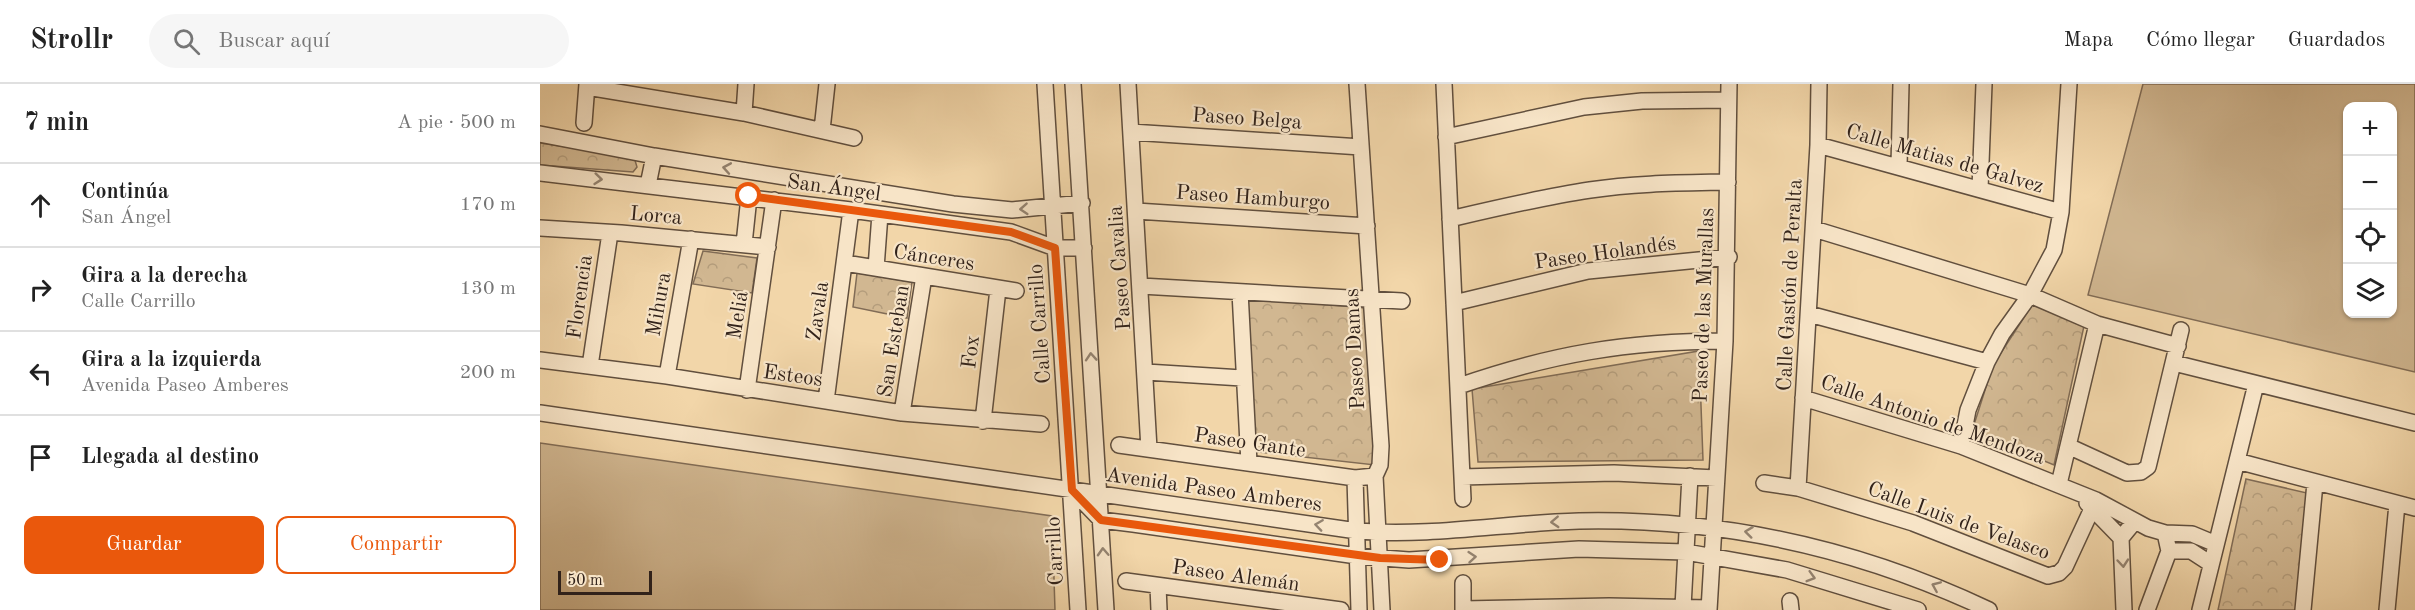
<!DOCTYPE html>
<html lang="es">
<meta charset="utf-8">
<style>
body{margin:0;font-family:"Old Standard TT",serif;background:#f6f6f6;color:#222}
.controls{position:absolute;right:18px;top:18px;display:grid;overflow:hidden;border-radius:12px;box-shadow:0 2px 4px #0004}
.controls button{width:54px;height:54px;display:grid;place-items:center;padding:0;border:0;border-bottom:2px solid #e0e0e0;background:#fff;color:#222;font:30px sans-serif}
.scale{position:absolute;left:18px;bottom:15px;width:94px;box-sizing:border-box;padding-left:6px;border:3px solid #31221a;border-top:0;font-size:16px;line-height:21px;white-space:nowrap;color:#31221a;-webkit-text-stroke:4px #f7e4c7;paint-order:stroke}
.stop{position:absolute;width:18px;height:18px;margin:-14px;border:4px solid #ea580c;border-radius:50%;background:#fff}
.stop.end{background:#ea580c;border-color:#fff;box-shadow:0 2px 6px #0008}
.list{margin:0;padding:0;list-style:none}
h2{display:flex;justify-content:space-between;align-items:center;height:78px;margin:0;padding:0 24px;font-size:26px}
h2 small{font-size:20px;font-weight:400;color:#767676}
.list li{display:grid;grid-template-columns:39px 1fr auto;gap:18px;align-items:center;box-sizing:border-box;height:84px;padding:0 24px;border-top:2px solid #e0e0e0}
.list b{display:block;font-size:22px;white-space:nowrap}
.list p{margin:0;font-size:20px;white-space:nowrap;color:#767676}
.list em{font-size:20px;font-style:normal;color:#767676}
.actions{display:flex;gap:12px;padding:18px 24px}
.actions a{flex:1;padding:14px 0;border:2px solid #ea580c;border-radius:12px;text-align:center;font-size:21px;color:#ea580c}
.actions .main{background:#ea580c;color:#fff}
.icon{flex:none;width:33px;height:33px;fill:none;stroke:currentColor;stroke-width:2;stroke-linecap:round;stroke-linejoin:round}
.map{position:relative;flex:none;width:1875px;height:526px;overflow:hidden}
header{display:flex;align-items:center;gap:36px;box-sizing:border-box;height:84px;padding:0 30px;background:#fff;border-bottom:2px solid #e0e0e0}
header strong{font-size:28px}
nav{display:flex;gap:33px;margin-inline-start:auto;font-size:21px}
.search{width:420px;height:54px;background:#f6f6f6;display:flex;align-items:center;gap:15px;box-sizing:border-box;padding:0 21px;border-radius:33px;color:#767676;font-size:22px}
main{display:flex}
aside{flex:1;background:#fff}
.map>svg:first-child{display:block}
.grass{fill:#d1b791;stroke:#816c56;stroke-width:1.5;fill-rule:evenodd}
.park{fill:url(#park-crowns);stroke:#816c56;stroke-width:1.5}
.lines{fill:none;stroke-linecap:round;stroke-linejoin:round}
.minor-casing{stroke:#614f3e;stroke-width:18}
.minor{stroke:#f7e4c7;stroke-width:15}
.oneway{stroke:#948370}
.route{stroke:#ea580c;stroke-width:8}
.labels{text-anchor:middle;stroke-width:4.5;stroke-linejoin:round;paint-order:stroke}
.street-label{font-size:21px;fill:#31221a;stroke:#f7e4c7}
</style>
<header>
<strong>Strollr</strong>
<div class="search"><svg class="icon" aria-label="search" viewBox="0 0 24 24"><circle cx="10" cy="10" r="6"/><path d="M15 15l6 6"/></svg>Buscar aquí</div>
<nav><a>Mapa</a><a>Cómo llegar</a><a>Guardados</a></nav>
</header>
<main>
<aside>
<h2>7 min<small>A pie · 500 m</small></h2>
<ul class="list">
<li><svg class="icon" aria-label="ahead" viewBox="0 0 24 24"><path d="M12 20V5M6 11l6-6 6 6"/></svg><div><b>Continúa</b><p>San Ángel</p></div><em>170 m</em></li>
<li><svg class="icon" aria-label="right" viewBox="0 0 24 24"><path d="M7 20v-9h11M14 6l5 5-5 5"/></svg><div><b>Gira a la derecha</b><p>Calle Carrillo</p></div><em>130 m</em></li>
<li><svg class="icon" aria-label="left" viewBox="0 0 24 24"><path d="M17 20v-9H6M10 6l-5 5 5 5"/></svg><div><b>Gira a la izquierda</b><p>Avenida Paseo Amberes</p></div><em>200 m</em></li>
<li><svg class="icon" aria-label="arrive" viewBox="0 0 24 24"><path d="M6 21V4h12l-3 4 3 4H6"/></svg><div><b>Llegada al destino</b></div></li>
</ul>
<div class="actions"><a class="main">Guardar</a><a>Compartir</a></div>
</aside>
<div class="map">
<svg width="1875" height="526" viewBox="0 0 1875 526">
<defs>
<pattern id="park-crowns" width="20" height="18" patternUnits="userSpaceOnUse" patternTransform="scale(1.5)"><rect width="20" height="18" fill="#d1b791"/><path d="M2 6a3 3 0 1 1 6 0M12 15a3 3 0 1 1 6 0" fill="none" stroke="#b49d7c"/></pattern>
</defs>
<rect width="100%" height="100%" fill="#f2d6a9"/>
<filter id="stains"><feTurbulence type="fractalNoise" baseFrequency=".00333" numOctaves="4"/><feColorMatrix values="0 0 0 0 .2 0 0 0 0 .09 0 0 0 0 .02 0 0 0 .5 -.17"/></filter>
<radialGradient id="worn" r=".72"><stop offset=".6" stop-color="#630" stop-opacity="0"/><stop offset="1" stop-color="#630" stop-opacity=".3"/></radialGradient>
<path class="grass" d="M1603,0H1875V288L1548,211ZM1852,22V230H1808V22Z
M0,359L512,432L515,526H0Z"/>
<path class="park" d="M0,59L94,73L97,83L93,88L0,81Z
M163,167L217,174L212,209L153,200Z
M317,189L372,198L367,234L313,223Z
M704,214L827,224L835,381L710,367Z
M1494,218L1544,242L1514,381L1432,347L1453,281Z
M1159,267L1163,376L938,378L932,305Z
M1706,395L1767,409L1756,526H1678Z"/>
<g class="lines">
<g class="minor-casing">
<path id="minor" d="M505,0L538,526
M533,0L566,526
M588,0L609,365
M817,0L841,362L840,381L835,392L842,526
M904,0L923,415
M47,3L204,29L314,54
M204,29L206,0
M44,39L47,0
M282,46L287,0
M591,48L821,63
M0,50L114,72L413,120L472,126L542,119
M906,53L1044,23L1102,17L1188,16
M1278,61L1521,128
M1359,82L1361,0
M0,89L311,126L471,148L515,164H544
M108,101L114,72
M1440,105L1444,0
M596,127L827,142
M910,135C957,124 1003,113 1050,106C1096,99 1142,99 1188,98
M0,144L81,149L228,163
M1274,145L1490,211L1557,240L1638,262
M204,160L209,113
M305,179L476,207
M336,184L340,130
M601,202L862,217
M700,208L709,379
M914,219L1048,187L1189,173
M1269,230L1447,278
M0,276L127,292L362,329L501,340
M1634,279L1875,339
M50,282L70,149
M606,288L702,294
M127,292L151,155
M919,302C1011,270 1088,257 1185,257
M207,306L234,116
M1263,314L1421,362L1556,416L1608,444L1625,449L1652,450L1676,460
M286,317L311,126
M0,329L817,447C891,453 965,439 1039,437C1183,434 1320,465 1449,526
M362,329L384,192
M443,337L458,205
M579,361L815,394L835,392
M1421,362L1428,326L1447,278L1462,250L1490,211L1514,166L1521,128L1529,0
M1528,362L1587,389L1601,388L1608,383L1641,246
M1697,377L1875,424
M922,393L1074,389L1176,394
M815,394L819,526
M1224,399L1258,404L1373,439L1508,492L1519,489L1525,483L1556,416
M1519,400L1557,240
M1258,404L1278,61L1279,0
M532,406L561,436L593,440L817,472L869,476L1039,465L1146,468L1247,486L1378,526
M1547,419L1581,454
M1629,467H1651L1671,480
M586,497L801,526
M923,499V526
M618,502L619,526
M1250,517L1251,526
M1143,523L1150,392
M923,525L1069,522L1169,524
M1169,526L1185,257L1189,0
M1584,526L1581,454L1595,437
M1607,526L1629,467L1625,449
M1660,526L1716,300
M1763,526L1775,399
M1847,526L1857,420"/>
</g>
<use href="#minor" class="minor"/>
</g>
<defs><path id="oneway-chevron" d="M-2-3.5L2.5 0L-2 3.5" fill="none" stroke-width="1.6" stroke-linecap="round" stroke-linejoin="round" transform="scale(1.5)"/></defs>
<g class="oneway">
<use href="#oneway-chevron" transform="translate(187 84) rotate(-170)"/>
<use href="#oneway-chevron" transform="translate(58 95) rotate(6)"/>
<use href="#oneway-chevron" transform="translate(484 125) rotate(176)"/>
<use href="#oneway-chevron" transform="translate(551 273) rotate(-94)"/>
<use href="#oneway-chevron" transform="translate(1015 438) rotate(177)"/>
<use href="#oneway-chevron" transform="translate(779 441) rotate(-172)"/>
<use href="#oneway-chevron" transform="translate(1209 448) rotate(-173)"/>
<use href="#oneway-chevron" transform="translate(563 468) rotate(-93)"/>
<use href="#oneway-chevron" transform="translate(932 473) rotate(-5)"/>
<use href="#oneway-chevron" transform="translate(1583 479) rotate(85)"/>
<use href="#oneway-chevron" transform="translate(1271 493) rotate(16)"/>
<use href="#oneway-chevron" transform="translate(1396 502) rotate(-157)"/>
</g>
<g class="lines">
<path class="route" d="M209,112L471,148L515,164L532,406L561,436L840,474L900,476"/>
</g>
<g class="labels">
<g class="street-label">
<text transform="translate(707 34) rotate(4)" y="7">Paseo Belga</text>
<text transform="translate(1405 74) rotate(16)" y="7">Calle Matias de Galvez</text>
<text transform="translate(294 103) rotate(8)" y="7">San Ángel</text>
<text transform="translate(713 113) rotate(4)" y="7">Paseo Hamburgo</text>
<text transform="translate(116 131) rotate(5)" y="7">Lorca</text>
<text transform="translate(1065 168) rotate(-8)" y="7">Paseo Holandés</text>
<text transform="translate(394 173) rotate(9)" y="7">Cánceres</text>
<text transform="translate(579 184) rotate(-94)" y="7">Paseo Cavalia</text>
<text transform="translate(1249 201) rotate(-87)" y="7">Calle Gastón de Peralta</text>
<text transform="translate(39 213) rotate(-82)" y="7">Florencia</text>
<text transform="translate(118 220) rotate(-80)" y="7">Mihura</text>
<text transform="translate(1163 221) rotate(-88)" y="7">Paseo de las Murallas</text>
<text transform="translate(277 227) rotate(-82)" y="7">Zavala</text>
<text transform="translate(197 231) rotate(-81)" y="7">Meliá</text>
<text transform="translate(499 240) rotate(-94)" y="7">Calle Carrillo</text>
<text transform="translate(353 257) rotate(-81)" y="7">San Esteban</text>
<text transform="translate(814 265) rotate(-93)" y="7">Paseo Damas</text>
<text transform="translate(430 268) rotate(-83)" y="7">Fox</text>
<text transform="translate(253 291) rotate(8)" y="7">Esteos</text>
<text transform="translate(1393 335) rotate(19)" y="7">Calle Antonio de Mendoza</text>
<text transform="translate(710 358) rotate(8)" y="7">Paseo Gante</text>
<text transform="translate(674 405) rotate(8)" y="7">Avenida Paseo Amberes</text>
<text transform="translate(1419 436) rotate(20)" y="7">Calle Luis de Velasco</text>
<text transform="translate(514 467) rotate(-93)" y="7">Carrillo</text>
<text transform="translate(696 491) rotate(8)" y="7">Paseo Alemán</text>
</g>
</g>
<rect width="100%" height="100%" filter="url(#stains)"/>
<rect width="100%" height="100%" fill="url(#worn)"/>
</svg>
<div class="controls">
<button>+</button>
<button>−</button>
<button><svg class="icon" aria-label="locate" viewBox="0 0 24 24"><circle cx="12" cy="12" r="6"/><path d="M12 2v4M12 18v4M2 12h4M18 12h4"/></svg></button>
<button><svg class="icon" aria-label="layers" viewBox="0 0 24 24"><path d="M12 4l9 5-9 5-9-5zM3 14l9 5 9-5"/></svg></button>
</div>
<div class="scale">50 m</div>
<div class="stop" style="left:209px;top:112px"></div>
<div class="stop end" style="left:900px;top:476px"></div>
</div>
</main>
